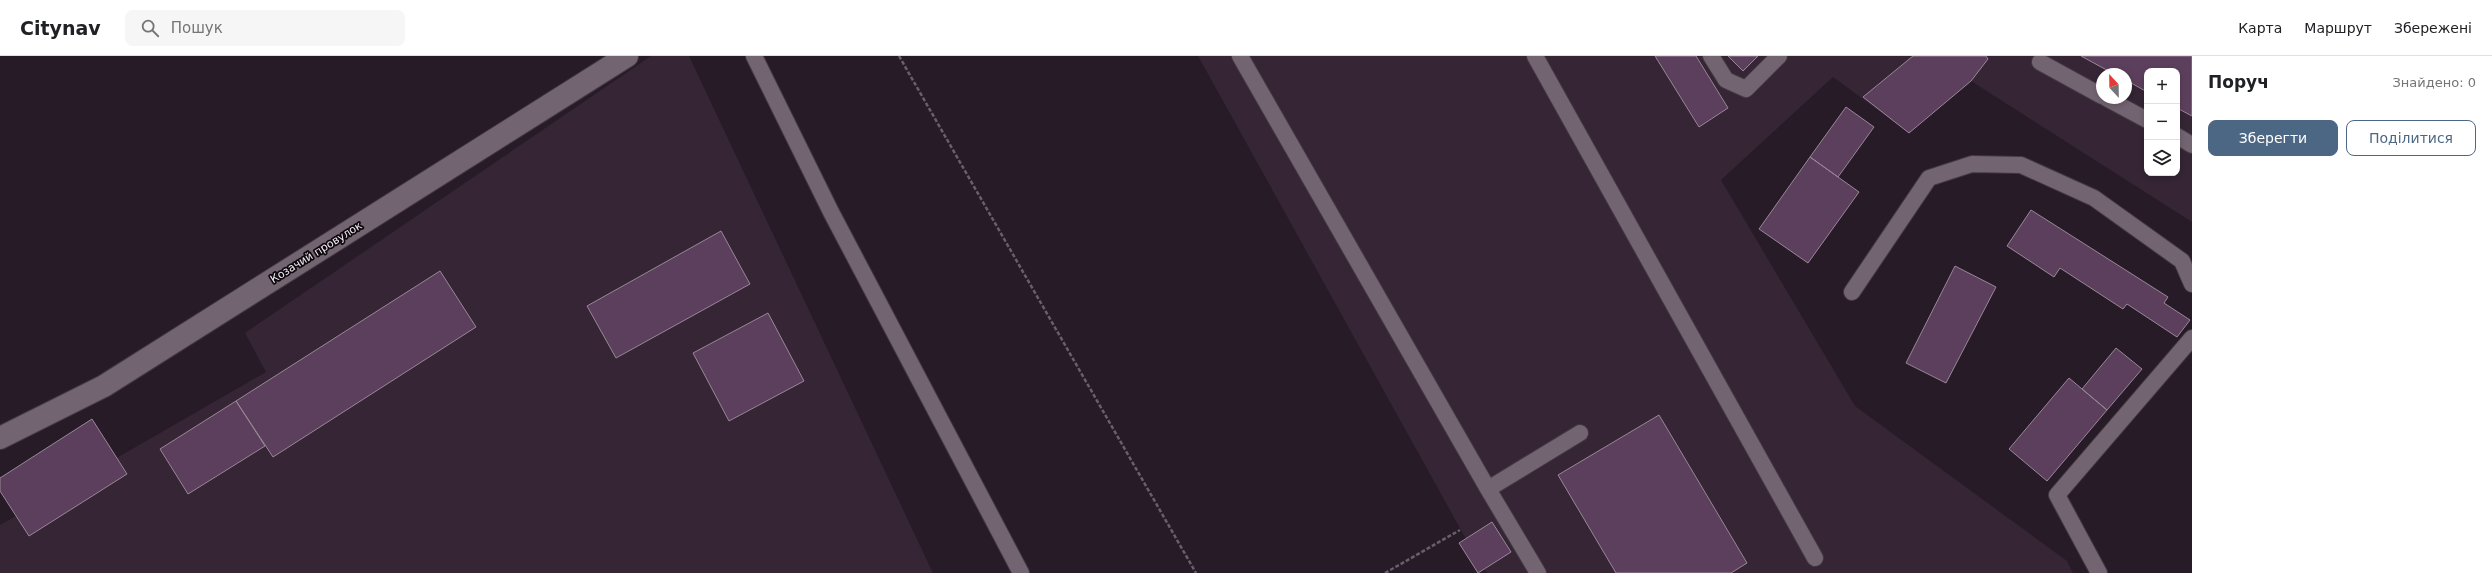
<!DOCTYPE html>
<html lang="uk">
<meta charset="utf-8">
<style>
body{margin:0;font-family:"DejaVu Sans",sans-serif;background:#f6f6f6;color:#202124}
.controls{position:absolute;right:12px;top:12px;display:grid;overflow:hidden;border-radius:8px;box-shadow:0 2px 6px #0003}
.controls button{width:36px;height:36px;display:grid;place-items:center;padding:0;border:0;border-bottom:1px solid #e0e0e0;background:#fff;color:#202124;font:20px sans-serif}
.compass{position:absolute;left:2096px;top:12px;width:36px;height:36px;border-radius:50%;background:#fff;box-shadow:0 2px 6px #0003;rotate:338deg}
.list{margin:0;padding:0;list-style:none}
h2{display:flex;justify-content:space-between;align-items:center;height:52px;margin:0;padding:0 16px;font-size:17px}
h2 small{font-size:13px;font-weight:400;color:#757577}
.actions{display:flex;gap:8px;padding:12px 16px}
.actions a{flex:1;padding:9px 0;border:1px solid #4c6784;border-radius:8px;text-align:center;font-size:14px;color:#4c6784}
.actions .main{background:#4c6784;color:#fff}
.icon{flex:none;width:22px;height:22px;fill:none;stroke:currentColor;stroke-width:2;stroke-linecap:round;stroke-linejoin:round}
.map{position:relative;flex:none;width:2192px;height:517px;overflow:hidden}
header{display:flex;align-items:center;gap:24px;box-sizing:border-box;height:56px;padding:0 20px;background:#fff;border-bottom:1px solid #e0e0e0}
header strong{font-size:19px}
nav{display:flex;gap:22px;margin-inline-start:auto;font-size:14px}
.search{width:280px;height:36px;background:#f6f6f6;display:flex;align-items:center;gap:10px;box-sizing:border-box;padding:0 14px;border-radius:8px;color:#757577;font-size:15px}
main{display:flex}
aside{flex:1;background:#fff}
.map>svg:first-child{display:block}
.built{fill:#352535;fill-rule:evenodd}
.building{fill:#5c3f5c;stroke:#988897}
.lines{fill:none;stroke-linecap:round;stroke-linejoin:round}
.lane-casing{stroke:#433942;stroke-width:18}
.street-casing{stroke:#433942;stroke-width:24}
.path{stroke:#695e69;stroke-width:2.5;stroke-dasharray:4 2;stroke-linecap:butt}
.lane{stroke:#736472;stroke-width:16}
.street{stroke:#736472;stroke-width:22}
.labels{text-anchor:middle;stroke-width:3.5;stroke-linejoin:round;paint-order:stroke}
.street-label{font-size:11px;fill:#f6edf5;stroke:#0d080d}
</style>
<header>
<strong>Citynav</strong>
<div class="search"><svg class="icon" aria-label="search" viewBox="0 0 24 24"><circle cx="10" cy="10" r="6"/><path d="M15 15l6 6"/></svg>Пошук</div>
<nav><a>Карта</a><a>Маршрут</a><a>Збережені</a></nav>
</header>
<main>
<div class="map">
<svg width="2192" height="517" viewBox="0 0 2192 517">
<rect width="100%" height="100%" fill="#271b27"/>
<path class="built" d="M651,0H689L933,517H0V469L266,316L245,277Z
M1198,0H2192V166L1971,25L1909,77L1833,21L1721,124L1855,350L2067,505L2073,517H1487L1466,483ZM2147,15H2177V117H2147ZM2102,18H2126V42H2102Z"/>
<path class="building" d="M1655,0H1696L1728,52L1699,71Z
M1728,0H1758L1743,15Z
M1913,0H1986L1988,3L1971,25L1909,77L1863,41Z
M2081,0H2192V60L2177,52V15H2147V36L2126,24V18H2114Z
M1846,51L1874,71L1838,121L1810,101Z
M1810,101L1859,136L1808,207L1759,173Z
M2031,154L2168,241L2164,247L2190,264L2177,281L2127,248L2123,253L2060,212L2054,221L2007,190Z
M721,175L750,228L616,302L587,250Z
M1955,210L1996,231L1946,327L1906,307Z
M440,215L476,271L273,401L236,345Z
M768,257L804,325L729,365L693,297Z
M2116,292L2142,313L2107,354L2082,333Z
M2069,322L2107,354L2047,425L2009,393Z
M236,345L265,390L188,438L160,393Z
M1659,359L1747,507L1731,517H1616L1558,419Z
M92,363L127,418L29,480L0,435V422Z
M1492,466L1511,496L1478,517L1459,487Z"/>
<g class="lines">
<g class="lane-casing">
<path id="lane" d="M754,0L831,156L1021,517
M1240,0L1488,433L1580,377
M1535,0L1815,502
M1711,0L1726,24L1746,33L1779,0
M2040,6L2102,40
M2106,42L2147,64
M2177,80L2192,89
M1852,236L1929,122L1972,108L2021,109L2094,142L2182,205L2192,228
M1488,433L1538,517
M2099,517L2057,439L2192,282"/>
</g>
<g class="street-casing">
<path id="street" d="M0,382L104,330L627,0"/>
</g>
<path class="path" d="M899,0L1196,517
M1385,517L1460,474"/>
<use href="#lane" class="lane"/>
<use href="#street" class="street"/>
</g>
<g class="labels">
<g class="street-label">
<text transform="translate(316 196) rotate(-32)" y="4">Козачий провулок</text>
</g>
</g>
</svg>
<div class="controls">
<button>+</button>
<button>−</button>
<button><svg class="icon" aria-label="layers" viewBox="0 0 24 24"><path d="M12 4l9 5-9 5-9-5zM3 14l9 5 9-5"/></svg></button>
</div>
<svg class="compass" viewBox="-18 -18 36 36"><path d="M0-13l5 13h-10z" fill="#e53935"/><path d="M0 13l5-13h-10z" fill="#757577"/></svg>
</div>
<aside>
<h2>Поруч<small>Знайдено: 0</small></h2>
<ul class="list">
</ul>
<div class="actions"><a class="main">Зберегти</a><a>Поділитися</a></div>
</aside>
</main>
